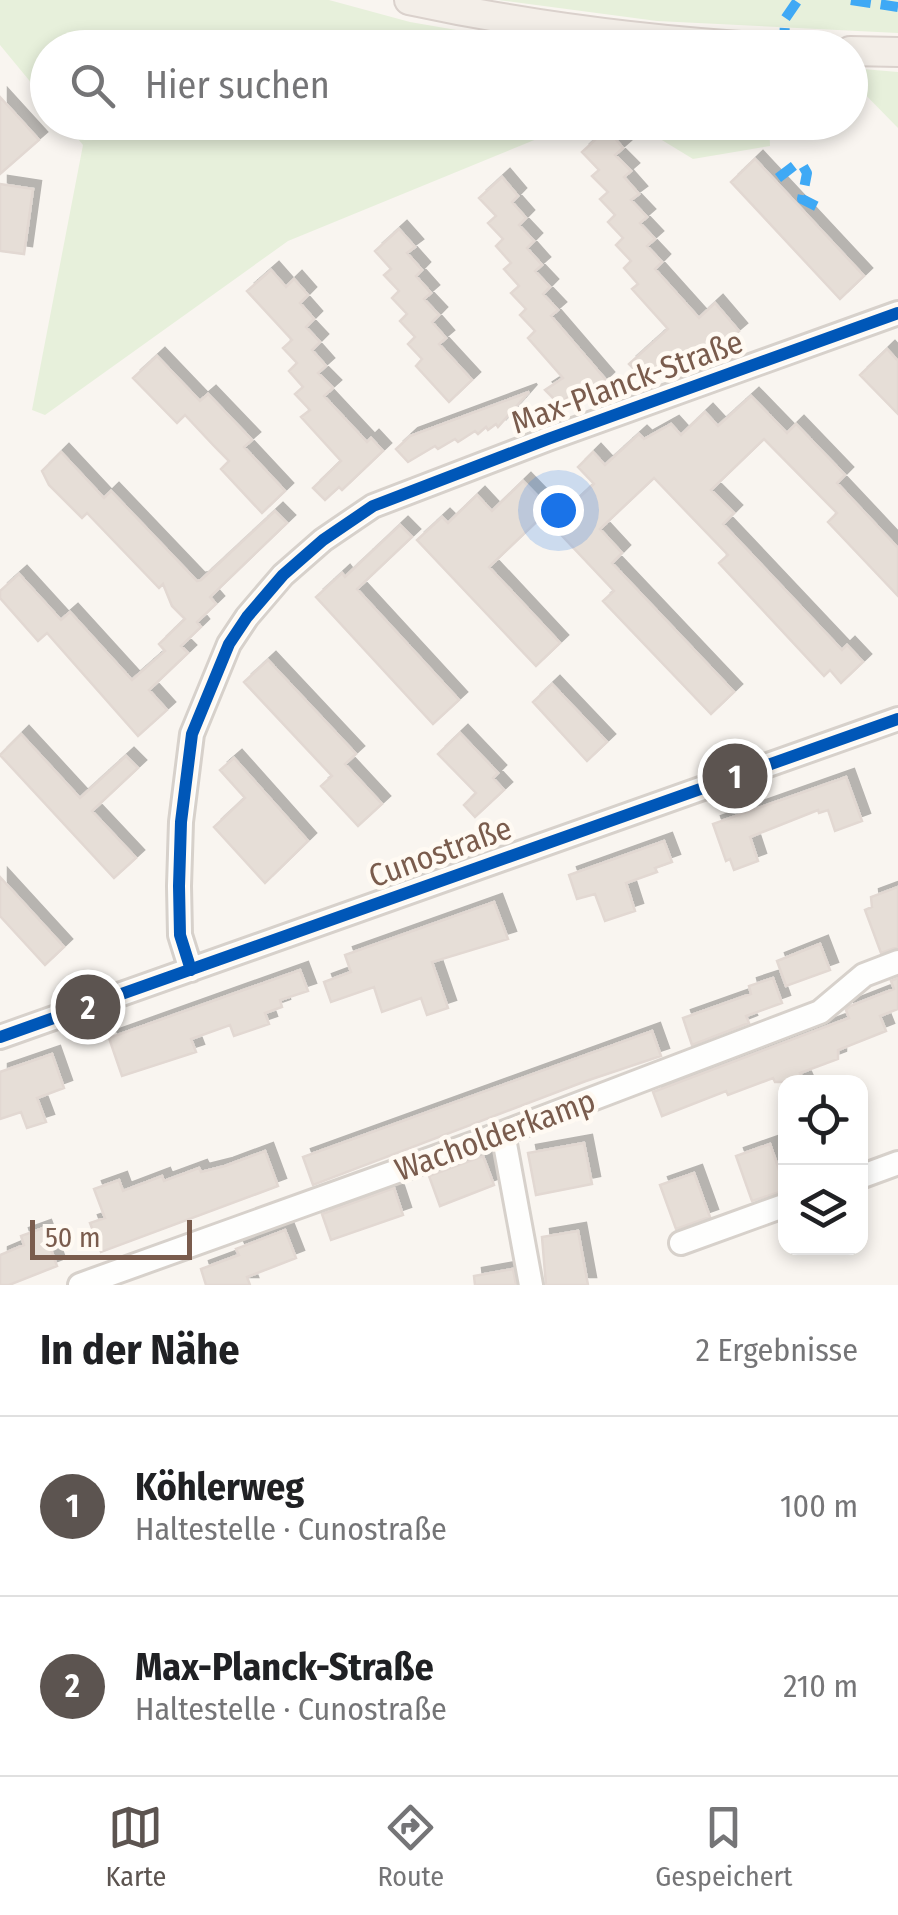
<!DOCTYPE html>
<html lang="de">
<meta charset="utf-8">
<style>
body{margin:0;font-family:"Fira Sans Condensed",sans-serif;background:#f6f6f6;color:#202124}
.controls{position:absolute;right:30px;bottom:30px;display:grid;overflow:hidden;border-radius:20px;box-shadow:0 5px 15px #0003}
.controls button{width:90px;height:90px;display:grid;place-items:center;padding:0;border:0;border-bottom:2px solid #e0e0e0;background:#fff;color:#202124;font:50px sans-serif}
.scale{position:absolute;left:30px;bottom:25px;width:162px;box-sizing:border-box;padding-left:10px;border:5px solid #7a5c4d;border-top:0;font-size:28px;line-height:35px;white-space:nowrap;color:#7a5c4d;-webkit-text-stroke:8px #fffaf3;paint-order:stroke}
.you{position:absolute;left:558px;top:510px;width:35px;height:35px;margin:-25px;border:8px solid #fff;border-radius:50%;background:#1a73e8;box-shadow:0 0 0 15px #1a73e833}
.badge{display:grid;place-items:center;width:65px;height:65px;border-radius:50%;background:#5c5450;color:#fff;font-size:32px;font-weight:700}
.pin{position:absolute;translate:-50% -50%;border:5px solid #fff;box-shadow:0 2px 10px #0006}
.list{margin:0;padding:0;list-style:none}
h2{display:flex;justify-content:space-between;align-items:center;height:130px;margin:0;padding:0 40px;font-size:42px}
h2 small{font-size:32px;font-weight:400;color:#757577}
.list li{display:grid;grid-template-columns:65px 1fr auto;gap:30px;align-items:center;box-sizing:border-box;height:180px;padding:0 40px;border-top:2px solid #e0e0e0}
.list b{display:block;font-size:38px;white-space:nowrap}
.list p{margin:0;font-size:32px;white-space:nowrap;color:#757577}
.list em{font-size:32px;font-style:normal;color:#757577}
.icon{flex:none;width:55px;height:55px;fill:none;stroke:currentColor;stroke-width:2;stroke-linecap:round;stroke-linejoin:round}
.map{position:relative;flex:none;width:898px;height:1285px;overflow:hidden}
.search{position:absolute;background:#fff;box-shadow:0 5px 15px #0003;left:30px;right:30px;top:30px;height:110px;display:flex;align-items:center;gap:25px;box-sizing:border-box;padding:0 35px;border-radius:55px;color:#757577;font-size:38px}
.sheet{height:490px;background:#fff}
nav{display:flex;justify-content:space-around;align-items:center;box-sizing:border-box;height:140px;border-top:2px solid #e0e0e0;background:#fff;font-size:28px;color:#757577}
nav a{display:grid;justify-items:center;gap:5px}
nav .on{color:#5c5450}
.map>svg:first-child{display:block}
.green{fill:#e7f0db}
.building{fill:#e6ded7;stroke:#e2d8d2;stroke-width:2.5;filter:url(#shadow)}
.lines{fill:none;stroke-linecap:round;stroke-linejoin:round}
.minor-casing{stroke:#d7d1cb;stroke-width:28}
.major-casing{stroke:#dad1cc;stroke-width:32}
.minor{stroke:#fefefd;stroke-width:22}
.major{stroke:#f3eee8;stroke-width:28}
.quiet{stroke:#3fa9f5;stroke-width:10;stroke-dasharray:20 10;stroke-linecap:butt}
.cycleway-casing{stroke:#fffaf3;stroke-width:19}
.cycleway{stroke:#0057b8;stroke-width:12}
.labels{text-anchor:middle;stroke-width:9;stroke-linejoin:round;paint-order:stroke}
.street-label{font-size:32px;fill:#7a5c4d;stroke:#fffaf3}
</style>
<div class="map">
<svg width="898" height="1285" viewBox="0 0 898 1285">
<defs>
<filter id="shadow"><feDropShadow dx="8" dy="-8" stdDeviation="0" flood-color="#0004"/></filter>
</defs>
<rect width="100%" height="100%" fill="#f9f5f0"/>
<path class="green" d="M0,0H329L410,22L554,47L48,48L47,102L0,45Z
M498,0H898V33L657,21Z
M851,68L898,72V128L851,80Z
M65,123H576L288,241L45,415L32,410L83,145Z
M634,123H769L770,146L693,159Z"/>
<path class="building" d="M0,97L39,140L0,174Z
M607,129L623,148L615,155L631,171L624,177L639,194L631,200L647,217L640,223L655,239L647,246L662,262L655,269L699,318L715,303L739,331L724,344L721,342L704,352L701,349L694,356L691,352L684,359L681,356L664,367L661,364L654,370L651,367L641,376L629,364L668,329L632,289L638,284L624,268L631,261L616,245L623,238L608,222L615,215L600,199L608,192L592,176L599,170L582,152Z
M755,159L864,276L840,299L731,182Z
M502,177L518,196L512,202L526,218L519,225L534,241L527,248L542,265L535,271L550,287L543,294L558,310L551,316L606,380L591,394L588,391L581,398L578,394L571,401L567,398L560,405L545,390L563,378L528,338L535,331L520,315L526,309L511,293L519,286L504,269L511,263L496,246L503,239L488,223L496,216L479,198Z
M0,184L33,189L24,254L0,251Z
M399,229L415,247L407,253L422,270L416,276L431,293L424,299L439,315L432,322L446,338L439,344L472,380L449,402L416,366L422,359L408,344L415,337L400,321L407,314L392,298L399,291L384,275L391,269L375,251Z
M271,270L286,287L294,279L308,295L300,303L314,319L306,327L320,342L312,350L326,366L318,373L333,388L324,396L367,442L371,438L383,451L342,490L339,487L325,500L313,488L341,461L301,417L310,410L295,394L303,387L289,371L297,363L283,348L292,340L247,291Z
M887,349L898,361V414L860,375Z
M157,356L200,401L208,394L252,440L244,447L285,491L262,513L221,469L229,461L214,446L185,415L177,423L133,378Z
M529,392L498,427L496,424L488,430L486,427L478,434L475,431L458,442L455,439L438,449L435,446L408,462L396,449L410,436Z
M751,396L787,433L796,424L845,475L837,483L898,548V596L828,522L837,513L764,439L711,490L734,513L723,524L842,650L847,645L863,662L841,683L830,670L824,676L719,563L728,555L654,478L600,529L622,553L612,563L734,692L711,714L603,601L614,591L551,524L594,484L578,467L593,452L605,465L639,434L644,439L671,424L681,435L705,412L718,426Z
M61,452L104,498L111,491L197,581L201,580L275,511L287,523L210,597L216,604L197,622L201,627L181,646L188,653L149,690L167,710L138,736L47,633L38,641L0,598V591L19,574L61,620L70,612L132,680L165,651L159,644L185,619L172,606L163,584L159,588L87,513L82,518L49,485L42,471Z
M523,481L550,509L489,567L560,643L536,666L417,540L442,517L448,523L477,495L492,511Z
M400,525L412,537L357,589L459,700L433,724L316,597L342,573L345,577Z
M268,660L356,754L345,764L382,804L358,826L321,786L332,776L244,682Z
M552,684L607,742L587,761L533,702Z
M460,733L498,773L493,778L504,790L475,817L464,805L476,793L438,754Z
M21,734L80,798L126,756L138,768L92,811L136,858L114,878L0,755Z
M234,758L308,841L265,883L214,827L245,798L220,770Z
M846,777L862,821L835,831L828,810L819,813L818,810L750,837L758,861L734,870L730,859L726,861L713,824Z
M664,841L672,862L655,868L657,872L626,883L635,911L605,921L595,894L577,899L569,875Z
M0,877L64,947L45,965L0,916Z
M898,887V947L881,953L865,910L872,907L871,897Z
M494,902L508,939L432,962L448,1008L427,1015L421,998L382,1012L374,987L331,1002L324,982L351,972L345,955Z
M820,944L830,970L786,986L777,961Z
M300,970L308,991L280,1000L282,1007L265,1013L269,1024L234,1036L230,1025L191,1039L196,1052L122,1076L109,1038Z
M773,978L782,1003L746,1016L749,1023L692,1045L683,1018L751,994L749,986Z
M898,978V1009L880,1016L886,1031L838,1050V1059L800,1073L804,1082H775L773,1078L728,1095L726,1091L662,1116L653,1092L849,1018L846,1010L850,1006L894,989L891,981Z
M652,1031L661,1056L586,1081L313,1185L303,1157Z
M52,1054L64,1088L37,1098L46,1122L27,1128L21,1112L0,1119V1072Z
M584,1143L592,1184L536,1195L528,1153Z
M770,1144L786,1190L752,1201L736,1156Z
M265,1151L278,1186L101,1252L90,1223L105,1218L94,1189L119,1180L123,1191L162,1176L164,1181L199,1168L201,1172L225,1166Z
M483,1156L494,1185L440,1206L429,1176Z
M694,1173L710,1217L676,1229L660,1185Z
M394,1188L403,1215L331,1240L322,1214Z
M43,1228L57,1266L9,1285H0V1255L24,1245L21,1236Z
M285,1230L296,1258L247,1277L250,1285H206L201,1269L239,1255L236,1249Z
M578,1231L588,1285H546L542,1237Z
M513,1269L516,1285H475L474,1276Z"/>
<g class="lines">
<g class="minor-casing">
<path id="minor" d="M191,970L180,935L179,886L181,822L192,734L229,644L247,617L283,575L323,540L373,506L548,439L898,313
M0,1037L898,719
M503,1133L531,1285
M860,1177L898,1163
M681,1243L786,1205
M80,1285L503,1133L820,1012L864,975L898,962"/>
</g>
<g class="major-casing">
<path id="major" d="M409,0C529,26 649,41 771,48
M850,51L898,52"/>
</g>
<use href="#minor" class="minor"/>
<use href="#major" class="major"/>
<path class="quiet" d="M851,0L898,7
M407,48L431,38
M784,48L785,19L798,0
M778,178L795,165L803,166L807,173L802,199L820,208"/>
<g class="cycleway-casing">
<path id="cycleway" d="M191,970L180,935L179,886L181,822L192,734L229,644L247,617L283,575L323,540L373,506L548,439L898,313
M0,1037L898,719"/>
</g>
<use href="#cycleway" class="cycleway"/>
</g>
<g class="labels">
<g class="street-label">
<text transform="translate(627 382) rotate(-20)" y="11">Max-Planck-Straße</text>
<text transform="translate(440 852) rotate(-20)" y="11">Cunostraße</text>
<text transform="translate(495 1135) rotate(-20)" y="11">Wacholderkamp</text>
</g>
</g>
</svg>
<div class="controls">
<button><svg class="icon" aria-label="locate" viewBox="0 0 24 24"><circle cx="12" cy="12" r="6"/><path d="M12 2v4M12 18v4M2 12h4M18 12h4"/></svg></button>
<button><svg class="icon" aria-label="layers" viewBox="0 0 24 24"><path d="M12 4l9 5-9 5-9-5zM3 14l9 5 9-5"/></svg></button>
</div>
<div class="scale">50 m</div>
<div class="you"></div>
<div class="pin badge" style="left:735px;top:776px">1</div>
<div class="pin badge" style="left:88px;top:1007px">2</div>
<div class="search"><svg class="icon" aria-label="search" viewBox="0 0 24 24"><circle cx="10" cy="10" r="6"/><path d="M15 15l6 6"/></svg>Hier suchen</div>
</div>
<section class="sheet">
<h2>In der Nähe<small>2 Ergebnisse</small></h2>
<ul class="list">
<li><span class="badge">1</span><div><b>Köhlerweg</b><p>Haltestelle · Cunostraße</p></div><em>100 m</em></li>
<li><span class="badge">2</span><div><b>Max-Planck-Straße</b><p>Haltestelle · Cunostraße</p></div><em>210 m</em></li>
</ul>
</section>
<nav>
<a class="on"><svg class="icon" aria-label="map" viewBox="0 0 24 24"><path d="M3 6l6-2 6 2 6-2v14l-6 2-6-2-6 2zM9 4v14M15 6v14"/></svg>Karte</a>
<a><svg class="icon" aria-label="directions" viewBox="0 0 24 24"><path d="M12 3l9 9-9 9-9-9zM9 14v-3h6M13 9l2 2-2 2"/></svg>Route</a>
<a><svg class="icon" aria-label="saved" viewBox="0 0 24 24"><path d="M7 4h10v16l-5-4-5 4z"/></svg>Gespeichert</a>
</nav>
